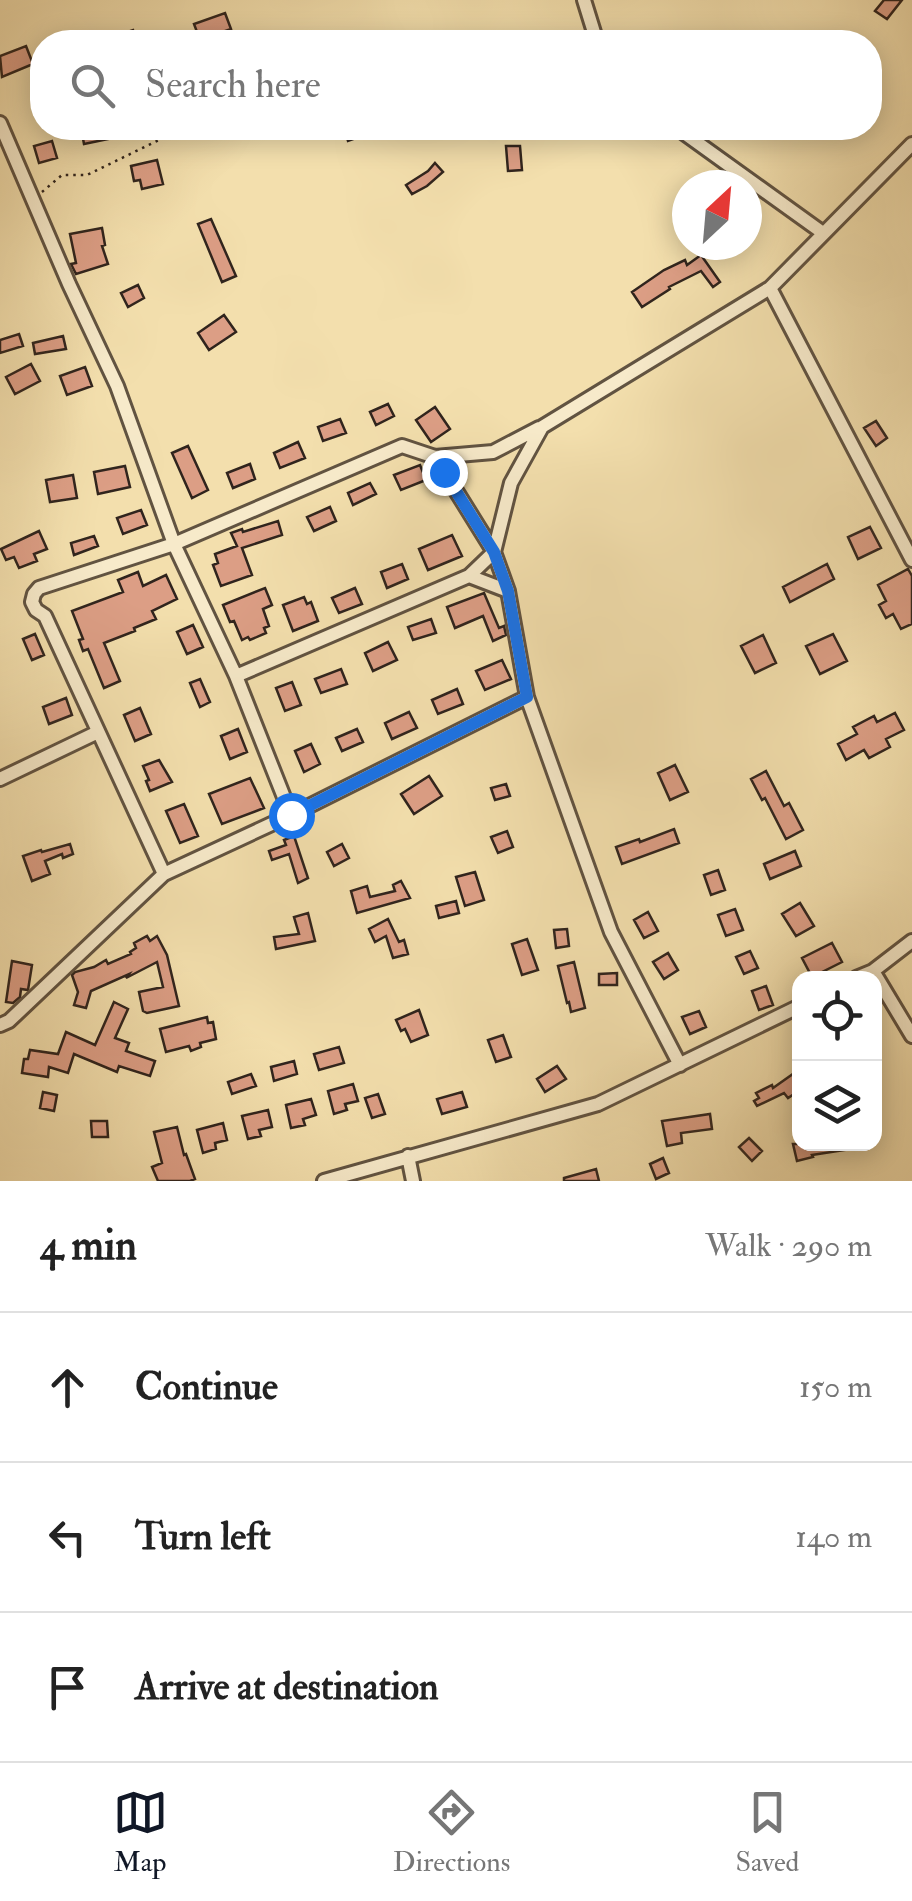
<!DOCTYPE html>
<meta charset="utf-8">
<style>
body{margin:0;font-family:"IM FELL Double Pica",serif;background:#f2f2f2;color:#222}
.controls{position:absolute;right:30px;bottom:30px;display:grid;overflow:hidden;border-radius:20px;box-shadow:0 5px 25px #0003}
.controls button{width:90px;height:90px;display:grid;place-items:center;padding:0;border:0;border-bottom:2px solid #e0e0e0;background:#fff;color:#222;font:50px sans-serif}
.compass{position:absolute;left:672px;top:170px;width:90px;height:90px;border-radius:50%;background:#fff;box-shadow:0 5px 25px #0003;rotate:26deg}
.stop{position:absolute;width:30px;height:30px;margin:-22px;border:8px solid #1a73e8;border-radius:50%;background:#fff}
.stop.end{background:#1a73e8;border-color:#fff;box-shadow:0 2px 10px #0008}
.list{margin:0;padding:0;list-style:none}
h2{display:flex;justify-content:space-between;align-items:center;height:130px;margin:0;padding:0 40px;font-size:42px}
h2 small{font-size:32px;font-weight:400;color:#767676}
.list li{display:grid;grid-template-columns:65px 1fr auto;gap:30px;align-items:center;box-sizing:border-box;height:150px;padding:0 40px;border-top:2px solid #e0e0e0}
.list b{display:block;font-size:38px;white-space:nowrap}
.list em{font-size:32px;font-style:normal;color:#767676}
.icon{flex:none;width:55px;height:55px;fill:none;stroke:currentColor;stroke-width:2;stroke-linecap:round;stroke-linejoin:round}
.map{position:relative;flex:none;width:912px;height:1181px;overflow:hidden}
.search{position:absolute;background:#fff;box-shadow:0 5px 25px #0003;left:30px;right:30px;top:30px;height:110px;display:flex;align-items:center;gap:25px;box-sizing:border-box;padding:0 35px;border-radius:40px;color:#767676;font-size:38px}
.sheet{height:580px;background:#fff}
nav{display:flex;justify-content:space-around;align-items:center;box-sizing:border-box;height:140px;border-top:2px solid #e0e0e0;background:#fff;font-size:28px;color:#767676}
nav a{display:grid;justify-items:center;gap:5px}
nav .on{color:#111827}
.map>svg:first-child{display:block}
.building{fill:#dc9e85;stroke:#30241d;stroke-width:2.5}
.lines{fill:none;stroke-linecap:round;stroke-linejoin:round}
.minor-casing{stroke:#615341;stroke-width:18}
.path{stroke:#30241d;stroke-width:2.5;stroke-dasharray:2.5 5;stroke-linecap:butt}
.minor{stroke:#f7eaca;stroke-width:12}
.route{stroke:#1a73e8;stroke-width:12}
</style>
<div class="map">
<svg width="912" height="1181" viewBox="0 0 912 1181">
<rect width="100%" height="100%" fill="#f3dfad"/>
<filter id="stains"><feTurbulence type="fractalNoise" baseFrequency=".002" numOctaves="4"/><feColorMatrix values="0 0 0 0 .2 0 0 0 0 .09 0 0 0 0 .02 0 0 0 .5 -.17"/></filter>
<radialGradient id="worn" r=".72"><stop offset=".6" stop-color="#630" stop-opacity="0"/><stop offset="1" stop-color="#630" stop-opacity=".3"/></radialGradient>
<path class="building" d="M884,0H902L887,19L875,11Z
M225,13L231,29L200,40L194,24Z
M133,30L137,42H101V41Z
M26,46L33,64L2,77L0,56Z
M81,128H142V132L84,144Z
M344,128H381V129L348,141Z
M52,141L57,158L39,163L34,146Z
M506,146H520L522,170L508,171Z
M157,160L163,184L142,189L140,180L134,181L131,166Z
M435,163L443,172L427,186L412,194L406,185L428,171Z
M211,219L236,276L222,282L198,224Z
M102,228L105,245L102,246L108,264L76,274L71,264L76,263L70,234Z
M701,255L720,282L713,287L701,271L669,287L670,289L642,307L632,292L664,270L685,260L687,265Z
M138,285L144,298L128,307L121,293Z
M224,315L236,332L209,350L198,333Z
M19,334L23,346L0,353V340Z
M63,336L66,349L35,354L33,343Z
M31,364L40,381L15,394L6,377Z
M85,367L92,386L67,395L60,376Z
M388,404L394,416L376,425L370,412Z
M435,407L450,429L431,442L416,420Z
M340,419L346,433L323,441L318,427Z
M876,421L887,438L876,446L864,428Z
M298,442L305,458L280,468L274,453Z
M188,446L208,490L192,498L172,453Z
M250,464L255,479L233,488L227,473Z
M420,465L426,480L401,490L394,475Z
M125,466L130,487L98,494L94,472Z
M73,475L77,498L50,502L46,480Z
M370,483L376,494L353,505L348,493Z
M330,507L336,521L314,531L307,517Z
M141,510L147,525L123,534L117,518Z
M278,521L282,535L242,548L252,575L221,586L213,565L218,563L215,554L237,546L231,533L242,529L243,532Z
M870,527L881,548L858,559L848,537Z
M39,531L47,549L34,554L37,561L19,568L14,557L6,560L1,549Z
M452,535L462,556L428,570L419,549Z
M94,536L98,546L74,555L71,543Z
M402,564L408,579L387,588L381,572Z
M827,564L834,579L790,602L783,587Z
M908,569L912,576V624L901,629L893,614L886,618L879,605L886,601L878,585Z
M138,572L143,586L166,575L177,599L152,611L156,619L134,628L135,631L104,643L120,681L104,688L88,649L83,651L79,640L83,639L72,611L123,592L118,580Z
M265,588L272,605L263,609L269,626L264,628L266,633L250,640L248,637L242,640L234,621L230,622L223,605Z
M355,588L362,604L339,613L332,598Z
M484,593L499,628L504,626L506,635L493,641L483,616L455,628L447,607Z
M304,597L307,604L311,602L318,621L293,631L283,605Z
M431,619L436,633L413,640L408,627Z
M193,625L203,647L187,654L177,632Z
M35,634L44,655L32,660L23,639Z
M833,634L847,661L820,674L806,646Z
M763,635L776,663L755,673L741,646Z
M388,642L397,660L373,671L365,653Z
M502,660L511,679L485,690L476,671Z
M341,669L347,684L321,693L315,679Z
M200,679L210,702L200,707L190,683Z
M292,682L301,705L285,711L276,688Z
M457,689L463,704L438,714L432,700Z
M66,698L72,715L49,724L43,707Z
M140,708L151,734L135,741L124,715Z
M409,712L417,728L392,739L385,723Z
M895,713L904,730L886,739L890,747L869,758L864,750L846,760L838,744L857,734L853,727L874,716L877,722Z
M238,729L247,752L230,759L221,736Z
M357,729L363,742L342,751L336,738Z
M311,744L320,764L304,772L295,751Z
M159,760L172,782L150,791L146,781L149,780L143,766Z
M675,765L688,792L670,800L658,773Z
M766,771L784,806L789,803L803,830L786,839L765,798L762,800L751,779Z
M429,776L442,796L414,814L401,794Z
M250,778L264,808L222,824L209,794Z
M506,784L510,796L495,800L491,788Z
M184,804L198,836L180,843L166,811Z
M674,829L679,843L622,864L616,847L639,839L640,842Z
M507,831L513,847L498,853L491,837Z
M294,836L308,878L298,883L289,854L272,860L269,851L286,845L284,840Z
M70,844L73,854L63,858L62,854L45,861L50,874L32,881L23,856L41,850L42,852Z
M342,844L349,858L334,866L327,852Z
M795,851L801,866L770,879L764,864Z
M718,870L725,890L711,895L704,875Z
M475,872L484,900L465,906L456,877Z
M401,881L410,898L357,913L351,891L367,886L370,897L395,891L393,885Z
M456,901L459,913L439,918L436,906Z
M800,903L814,926L796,936L782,914Z
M735,909L743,930L726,936L718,915Z
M648,912L658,931L644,938L634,920Z
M308,913L315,941L276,949L274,937L299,934L294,917Z
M388,919L399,942L404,940L408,954L393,958L386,936L375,942L369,929Z
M567,929L569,946L556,948L554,930Z
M147,936L150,941L157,936L167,955L179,1006L147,1013L143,1011L139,992L163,987L157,962L126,978L129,974L91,991L86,1008L74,1005L78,992L72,975L75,972L94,967L106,960L108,964L131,954L130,952L136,948L134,943Z
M527,939L538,970L522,975L512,944Z
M832,943L842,962L812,977L802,958Z
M750,951L758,968L744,974L736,957Z
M668,953L678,970L664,979L653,962Z
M12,961L32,965L28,990L21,989L20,997L13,1003L6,1002Z
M574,962L585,1008L571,1012L569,1002L567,1003L558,966Z
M617,973V985H599V974Z
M766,986L773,1005L759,1010L752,991Z
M114,1002L128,1009L115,1038L129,1043L126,1051L155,1061L150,1076L119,1066L117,1072L74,1054L68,1073L49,1067L48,1077L22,1073L24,1059H28L30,1050L58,1054L66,1032L95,1045Z
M419,1010L428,1035L411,1042L405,1029L401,1031L396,1020Z
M699,1011L706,1027L690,1034L682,1017Z
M207,1017L208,1023L213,1022L216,1039L200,1043L201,1047L191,1051L189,1046L166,1052L160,1029Z
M503,1035L511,1057L496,1062L488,1040Z
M339,1047L344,1063L319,1070L314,1054Z
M294,1061L297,1074L274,1081L271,1067Z
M557,1066L566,1079L545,1092L537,1079Z
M800,1069V1090L788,1098L784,1093L757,1106L754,1101L759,1098L756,1093L772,1085L773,1088Z
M251,1074L256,1086L232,1094L228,1082Z
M353,1084L358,1101L345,1104L347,1110L334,1114L328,1091Z
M43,1092L57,1095L54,1111L40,1108Z
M462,1092L467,1107L442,1114L437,1099Z
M378,1094L385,1114L372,1118L365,1098Z
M311,1099L316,1115L303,1119L305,1125L291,1128L286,1105Z
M268,1110L272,1127L259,1130L261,1136L248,1139L242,1116Z
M710,1114L712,1129L681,1133L682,1143L667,1146L662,1121Z
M91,1121H107L108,1137H92Z
M223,1123L227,1140L215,1143L216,1149L203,1153L197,1130Z
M177,1127L184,1155L186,1154L195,1179L190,1181H158L152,1167L162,1163L154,1132Z
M749,1138L762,1151L752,1161L739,1147Z
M793,1144H850L851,1149L812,1155L813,1157L797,1161Z
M663,1158L669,1173L656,1179L650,1164Z
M596,1169L599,1181H564V1178Z"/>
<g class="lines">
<g class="minor-casing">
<path id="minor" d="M584,0L597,42
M0,123L69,284L117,386L174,544L236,676L291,815
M677,128L823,233
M770,288L912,560
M469,576L508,591
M236,676L469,576L494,552L435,457
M0,779L98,732
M164,874L45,616L36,610L32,602L34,594L39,588L174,544L402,446L435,457L493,452L539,428
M873,971L912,1036
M856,978L873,971L912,941
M0,1025L9,1021L164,874L291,815L527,697
M680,1065L611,932L527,697L508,591L494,552L511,483L542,427L770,288L912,144
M408,1156L413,1181
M324,1181L598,1104L800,1006"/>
</g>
<path class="path" d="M42,192L62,175H87L163,138L177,128"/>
<use href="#minor" class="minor"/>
</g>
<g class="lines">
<path class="route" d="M291,815L527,697L508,591L494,552L444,472"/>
</g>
<rect width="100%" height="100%" filter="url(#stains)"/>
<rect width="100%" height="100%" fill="url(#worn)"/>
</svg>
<div class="controls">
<button><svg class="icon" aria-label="locate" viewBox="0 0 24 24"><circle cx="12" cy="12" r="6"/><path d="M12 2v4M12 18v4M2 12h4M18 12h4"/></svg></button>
<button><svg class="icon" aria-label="layers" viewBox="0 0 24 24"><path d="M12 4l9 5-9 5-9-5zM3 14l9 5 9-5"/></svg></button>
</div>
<svg class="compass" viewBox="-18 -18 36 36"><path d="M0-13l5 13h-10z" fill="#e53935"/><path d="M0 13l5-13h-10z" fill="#767676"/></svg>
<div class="stop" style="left:291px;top:815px"></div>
<div class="stop end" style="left:444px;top:472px"></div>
<div class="search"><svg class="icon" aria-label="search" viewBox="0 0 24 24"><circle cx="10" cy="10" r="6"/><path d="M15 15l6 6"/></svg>Search here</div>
</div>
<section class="sheet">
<h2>4 min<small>Walk · 290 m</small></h2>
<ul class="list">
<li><svg class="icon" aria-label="ahead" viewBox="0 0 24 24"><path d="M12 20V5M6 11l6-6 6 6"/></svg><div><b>Continue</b></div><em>150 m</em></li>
<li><svg class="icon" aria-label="left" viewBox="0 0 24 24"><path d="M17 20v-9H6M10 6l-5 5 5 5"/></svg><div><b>Turn left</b></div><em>140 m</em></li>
<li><svg class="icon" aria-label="arrive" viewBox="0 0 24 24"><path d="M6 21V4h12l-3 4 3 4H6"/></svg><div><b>Arrive at destination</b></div></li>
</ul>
</section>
<nav>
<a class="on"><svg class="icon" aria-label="map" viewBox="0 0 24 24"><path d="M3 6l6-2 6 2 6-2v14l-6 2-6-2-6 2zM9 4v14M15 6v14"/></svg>Map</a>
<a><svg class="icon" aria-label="directions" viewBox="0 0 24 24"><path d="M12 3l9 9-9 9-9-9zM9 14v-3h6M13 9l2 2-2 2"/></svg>Directions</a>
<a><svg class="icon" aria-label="saved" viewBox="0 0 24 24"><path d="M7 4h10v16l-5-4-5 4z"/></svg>Saved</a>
</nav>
